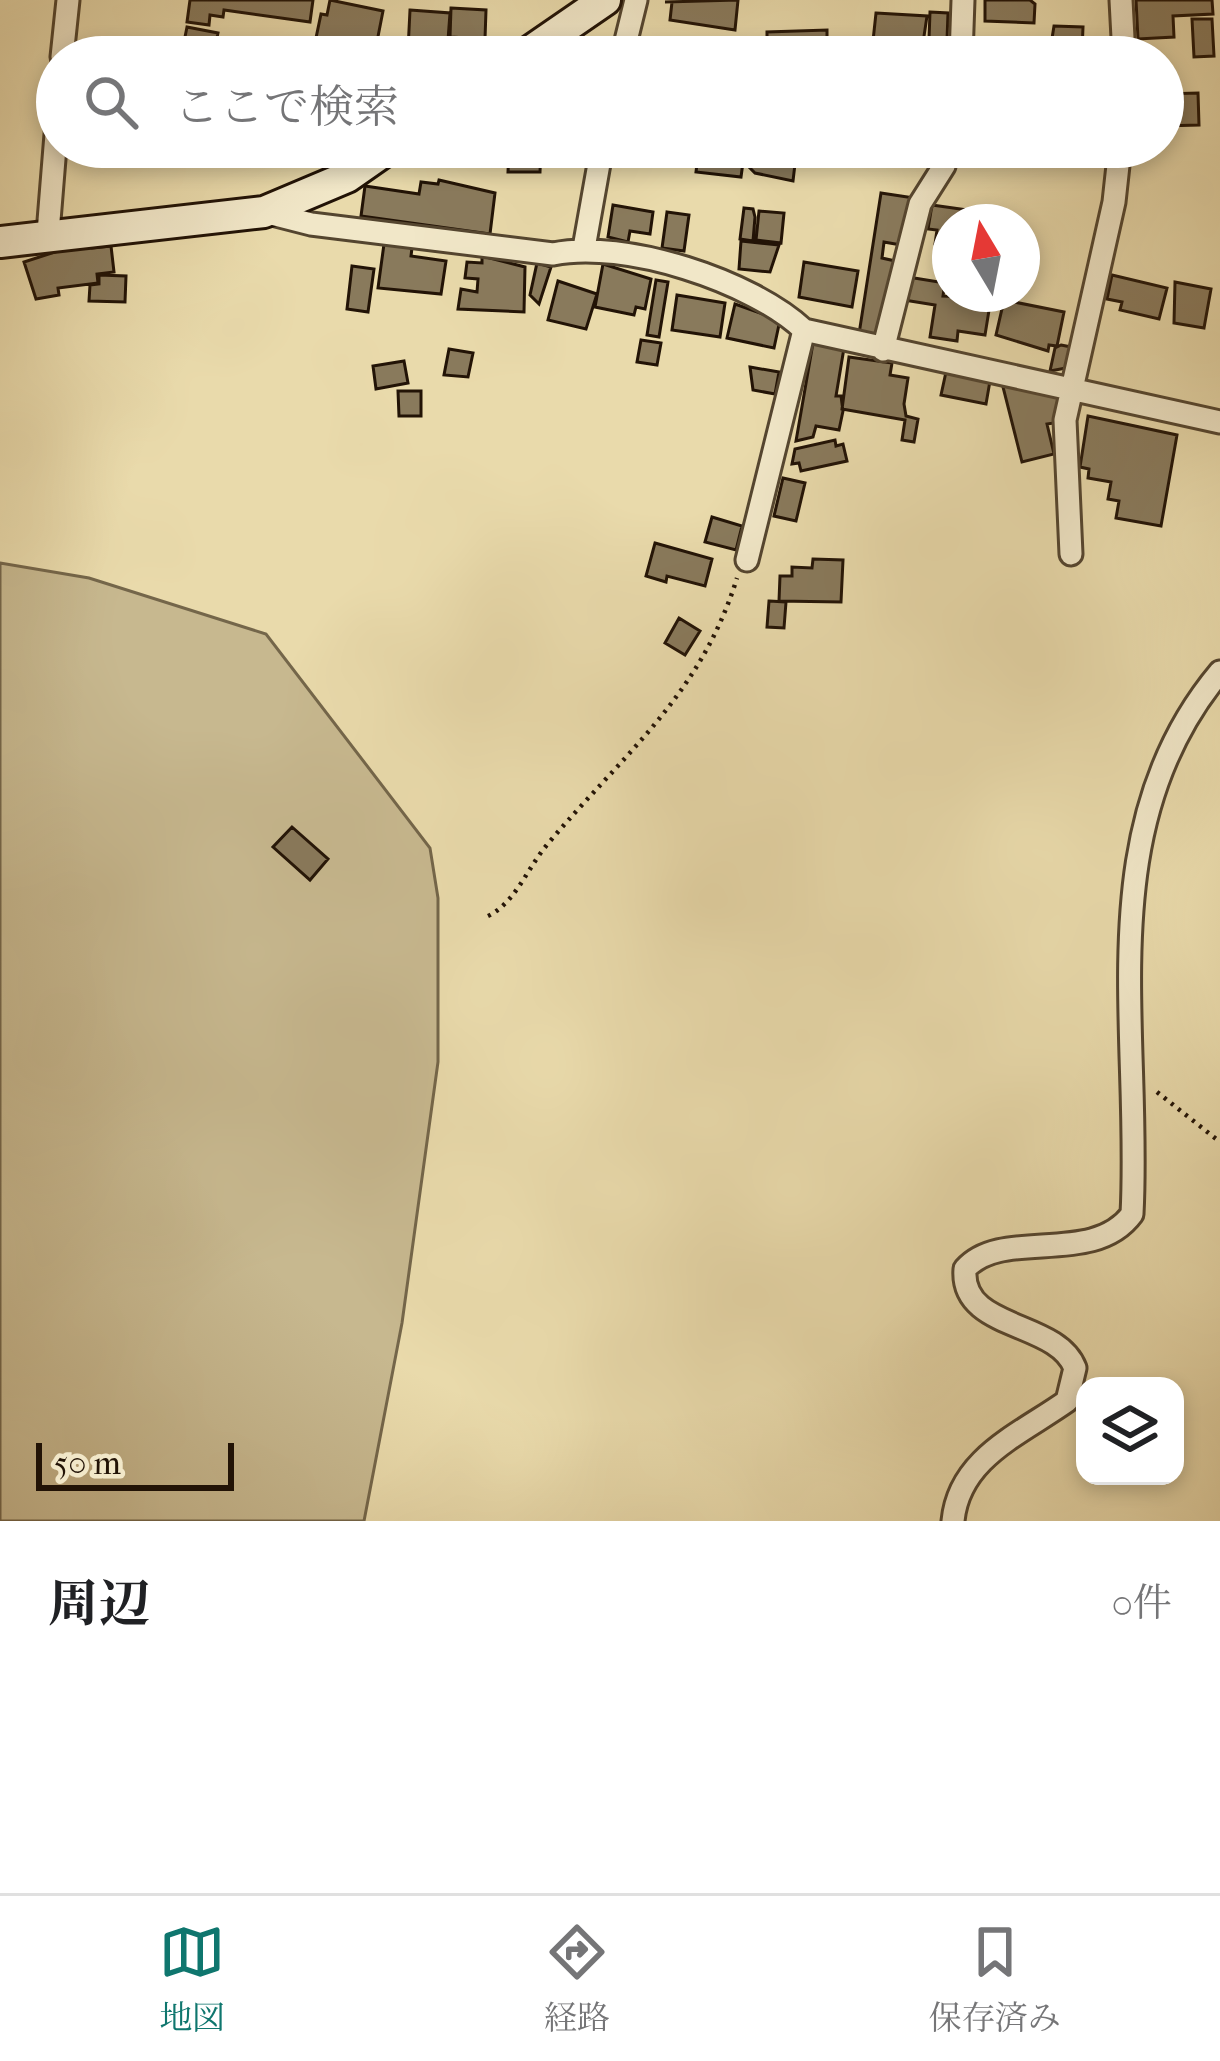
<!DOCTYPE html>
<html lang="ja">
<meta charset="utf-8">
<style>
body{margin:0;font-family:"IM FELL French Canon","Noto Serif JP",serif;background:#f6f6f6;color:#202124}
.controls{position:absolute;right:36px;bottom:36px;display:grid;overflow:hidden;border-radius:24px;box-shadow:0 6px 18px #0003}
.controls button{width:108px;height:108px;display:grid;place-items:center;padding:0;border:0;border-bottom:3px solid #e0e0e0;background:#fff;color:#202124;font:60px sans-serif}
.compass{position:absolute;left:932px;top:204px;width:108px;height:108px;border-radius:50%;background:#fff;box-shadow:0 6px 18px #0003;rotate:350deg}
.scale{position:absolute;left:36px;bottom:30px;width:198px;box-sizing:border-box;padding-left:12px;border:6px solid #221306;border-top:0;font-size:33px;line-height:42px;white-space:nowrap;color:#221306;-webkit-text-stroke:9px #f1e7c8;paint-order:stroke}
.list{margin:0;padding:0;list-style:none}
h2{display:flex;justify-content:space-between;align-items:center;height:156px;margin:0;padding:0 48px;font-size:51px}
h2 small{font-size:39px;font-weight:400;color:#757577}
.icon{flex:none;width:66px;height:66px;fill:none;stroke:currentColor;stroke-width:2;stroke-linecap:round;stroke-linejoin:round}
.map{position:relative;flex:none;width:1220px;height:1521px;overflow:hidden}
.search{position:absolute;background:#fff;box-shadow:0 6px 18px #0003;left:36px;right:36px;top:36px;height:132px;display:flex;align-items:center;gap:30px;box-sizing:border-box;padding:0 42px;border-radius:66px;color:#757577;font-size:45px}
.sheet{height:372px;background:#fff}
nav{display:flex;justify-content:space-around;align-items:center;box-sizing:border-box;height:168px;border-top:3px solid #e0e0e0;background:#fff;font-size:33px;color:#757577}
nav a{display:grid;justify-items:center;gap:6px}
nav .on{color:#0f766e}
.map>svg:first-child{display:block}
.green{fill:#c7b88f;stroke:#74664a;stroke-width:3}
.building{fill:#897a5c;stroke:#221306;stroke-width:3}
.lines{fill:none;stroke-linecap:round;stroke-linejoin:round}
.street-casing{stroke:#54452f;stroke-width:27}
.secondary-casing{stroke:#221306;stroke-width:36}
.path{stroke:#221306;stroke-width:4.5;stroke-dasharray:3 6;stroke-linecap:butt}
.street{stroke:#f1e7c8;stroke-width:21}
.secondary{stroke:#f1e7c8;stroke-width:30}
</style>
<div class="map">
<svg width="1220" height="1521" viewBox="0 0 1220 1521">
<rect width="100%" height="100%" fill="#e9daab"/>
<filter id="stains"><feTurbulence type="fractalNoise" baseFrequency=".00167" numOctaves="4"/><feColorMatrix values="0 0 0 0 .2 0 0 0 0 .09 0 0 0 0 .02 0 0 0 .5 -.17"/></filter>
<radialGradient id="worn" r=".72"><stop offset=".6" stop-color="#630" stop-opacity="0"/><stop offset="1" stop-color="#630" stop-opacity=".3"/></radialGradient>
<path class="green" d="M0,563L89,578L266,634L430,848L438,898V1062L402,1323L364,1521H0Z"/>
<path class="building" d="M190,0H313L310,22L224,10L223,17L210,15L209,25L187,22Z
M330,0L383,11L374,57H312L321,14L327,15Z
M738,0L735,30L670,20L672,2H665Z
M985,0H1030L1035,4L1034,23L985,21Z
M1136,0H1212L1213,14L1173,16L1174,37L1138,39Z
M451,8L486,10L485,39L450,37Z
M410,10L450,13L448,40L432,39L431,51L408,50Z
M930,12L948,13L947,40L929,39Z
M876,13L927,16L923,43L928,42V53L872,50Z
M1192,19H1212L1214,56L1194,57Z
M1054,26L1083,27L1082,52L1088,57H1049Z
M187,27L218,33L215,47L223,49L221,57H181Z
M827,30V57H767V32Z
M1198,93L1199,125L1163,126V94Z
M117,147H164V158L118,161Z
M509,147H541L540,172H508Z
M699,147L745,148L741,177L696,172Z
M755,147H797L793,181L755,173L747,165Z
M888,147H940L938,158L909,153L907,163L886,160Z
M439,180L495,193L490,234L361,216L365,186L419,194L421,182L438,184Z
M881,193L914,198L901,245L884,242L882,258L895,261L879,337L859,334Z
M613,205L653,212L650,234L630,231L628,242L608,237Z
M932,205L989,213L988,222H950V246L935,244L937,230L928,229Z
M744,208L753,209L755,217L753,241L740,239Z
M759,211L784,213L781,243L756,240Z
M667,212L689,215L684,251L662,248Z
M741,241L779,245L770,272L739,269Z
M86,242L92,248L111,246L114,272L97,274L98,283L58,288L59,295L36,299L24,262Z
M384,244L412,248L411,256L446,261L441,294L378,288Z
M482,256L525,267L524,312L458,309L461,289L477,292L478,279L465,278L467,262L482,263Z
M804,262L858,271L852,307L799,297Z
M537,263L551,267L539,304L530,295Z
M603,264L651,279L645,309L636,307L634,315L595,307Z
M352,266L374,269L368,312L347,309Z
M99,275L126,276L125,302L89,301L90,285L99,284Z
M1112,275L1167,288L1159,319L1120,310L1122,302L1107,299Z
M908,277L945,283L943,296L991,298L985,335L958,331L957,341L930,337L935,305L904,300Z
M656,280L668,282L659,337L647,335Z
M558,281L597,294L586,329L548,320Z
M1175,282L1211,289L1204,328L1174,323Z
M677,295L725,303L720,337L672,330Z
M1004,300L1064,312L1057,346L1049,345L1048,351L996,335Z
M735,304L780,320L774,348L727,338Z
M641,340L661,343L657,365L637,362Z
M813,343L844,348L836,396H841L843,411L839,430L816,426L813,437L796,441Z
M1061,345L1071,347L1066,368L1050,371L1055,348Z
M449,349L473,353L468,377L444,375Z
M849,357L892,363L890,375L908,378L904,404L906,416L918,419L914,442L902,440L905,420L842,409Z
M404,361L408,383L376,389L373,366Z
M750,367L779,372L775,394L753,390Z
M946,372L990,381L986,404L941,395Z
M1001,379L1059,394L1054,423L1047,424L1054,454L1022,462Z
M398,391H421V416H399Z
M1088,416L1177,435L1161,526L1116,518L1119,501L1108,499L1111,482L1088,478L1089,469L1080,467Z
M835,440L836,446L843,444L847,461L801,471L799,463L792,464L795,449Z
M783,478L805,483L796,521L774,516Z
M712,517L742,526L736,550L705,542Z
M655,543L712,559L705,586L667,576L666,582L646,576Z
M813,559L843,560L841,602L779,601L780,576H792V567L812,568Z
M769,601L786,602L784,628L767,627Z
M679,618L700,631L685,655L665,643Z
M292,827L328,859L310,880L273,847Z"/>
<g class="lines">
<g class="street-casing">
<path id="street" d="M1121,0L1124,57
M62,57L68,0
M622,57L636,0
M961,57L963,0
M264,212L311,224L553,254C624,239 752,281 804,330L1220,422
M48,233L57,122
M584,248L602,147
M883,350L920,204L944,166L948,147
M1071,554L1065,420L1114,202L1120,147
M747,560L804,330
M953,1521C959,1458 1019,1435 1067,1401L1075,1368C1057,1320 960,1331 965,1269C1002,1227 1093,1267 1132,1214C1142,1029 1089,828 1220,672"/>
</g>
<g class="secondary-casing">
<path id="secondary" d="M522,57L605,0
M0,242L264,212L347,177L390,147"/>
</g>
<path class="path" d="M488,916C515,903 527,869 546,846C622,755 700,697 737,578
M1157,1092L1220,1142"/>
<use href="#street" class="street"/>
<use href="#secondary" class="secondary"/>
</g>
<rect width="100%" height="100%" filter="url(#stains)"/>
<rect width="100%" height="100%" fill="url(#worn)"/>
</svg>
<div class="controls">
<button><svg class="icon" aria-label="layers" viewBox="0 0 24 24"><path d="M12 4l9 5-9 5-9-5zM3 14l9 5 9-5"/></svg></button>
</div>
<svg class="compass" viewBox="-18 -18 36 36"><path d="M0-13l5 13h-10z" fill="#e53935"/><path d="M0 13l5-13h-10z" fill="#757577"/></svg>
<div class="scale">50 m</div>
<div class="search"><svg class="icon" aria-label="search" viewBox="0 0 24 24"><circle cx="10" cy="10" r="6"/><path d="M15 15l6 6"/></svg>ここで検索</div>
</div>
<section class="sheet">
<h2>周辺<small>0件</small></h2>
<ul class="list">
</ul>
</section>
<nav>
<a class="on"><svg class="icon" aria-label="map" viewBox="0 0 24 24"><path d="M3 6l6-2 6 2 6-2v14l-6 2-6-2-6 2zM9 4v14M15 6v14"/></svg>地図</a>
<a><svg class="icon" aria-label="directions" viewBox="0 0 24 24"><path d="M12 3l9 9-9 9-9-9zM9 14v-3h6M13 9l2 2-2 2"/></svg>経路</a>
<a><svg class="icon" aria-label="saved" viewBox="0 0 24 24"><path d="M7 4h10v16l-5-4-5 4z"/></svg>保存済み</a>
</nav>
